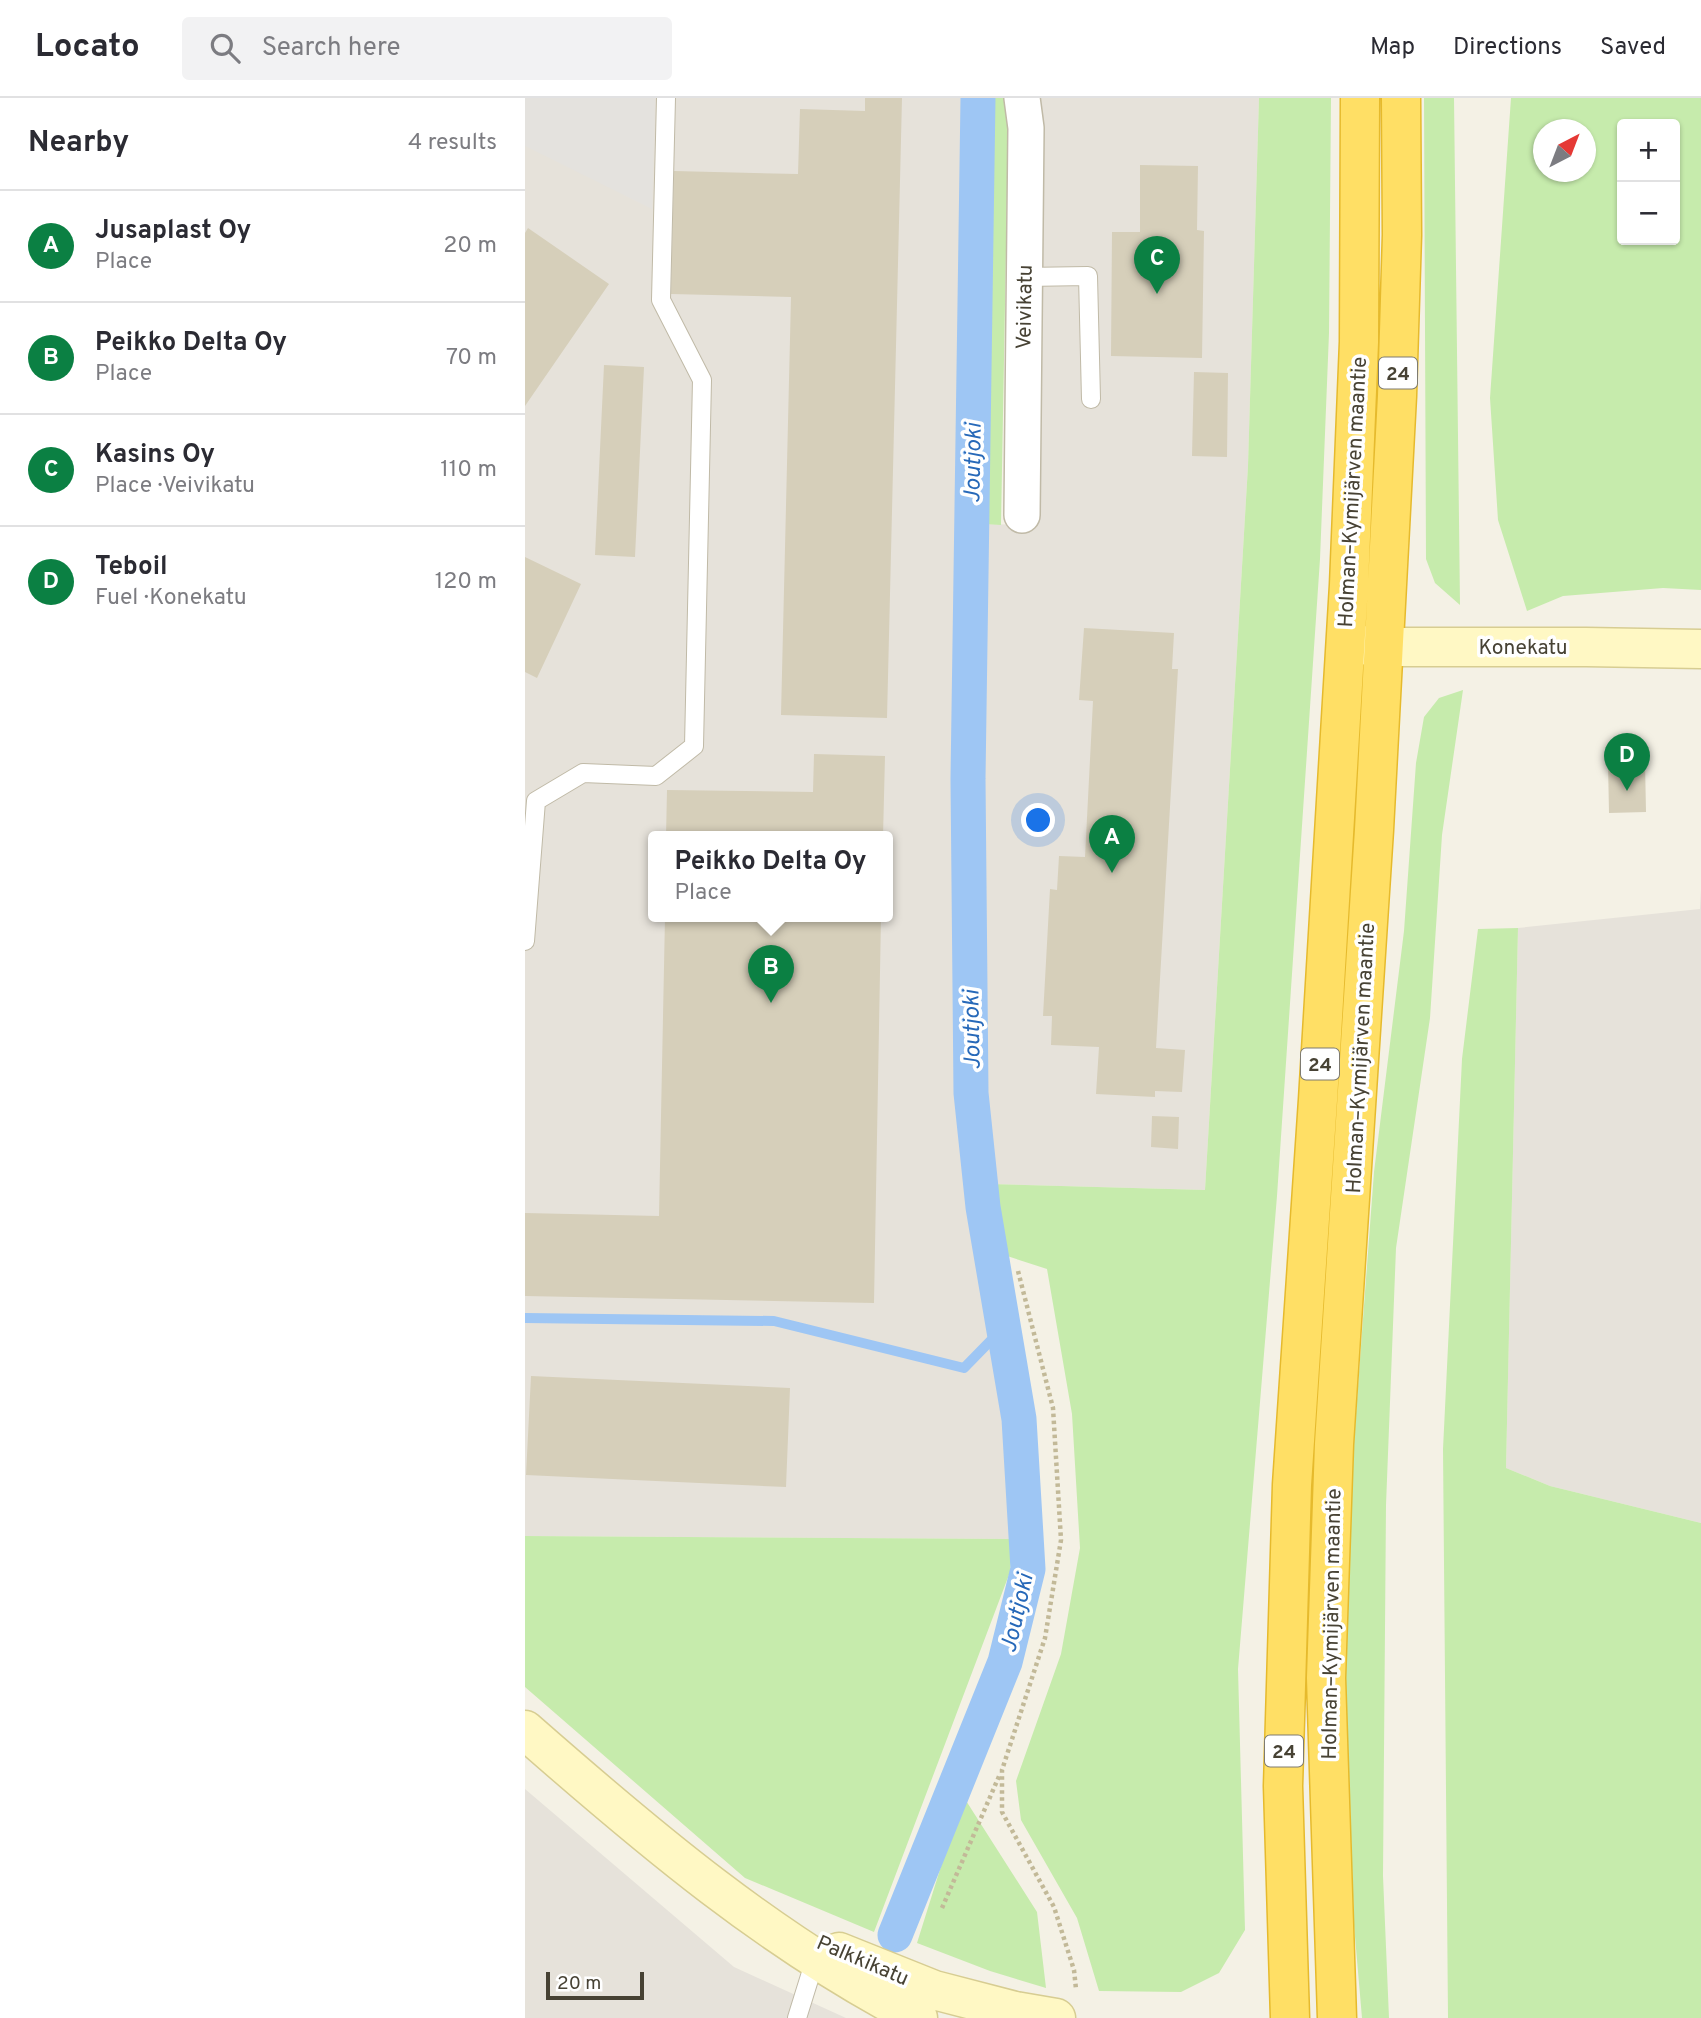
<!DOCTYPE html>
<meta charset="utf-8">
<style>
body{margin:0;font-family:Overpass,sans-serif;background:#f2f2f3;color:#2b2b33}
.controls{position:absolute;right:21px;top:21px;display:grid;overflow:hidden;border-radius:7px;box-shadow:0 2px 5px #0004}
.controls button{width:63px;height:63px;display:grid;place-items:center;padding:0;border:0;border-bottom:2px solid #e1e1e2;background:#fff;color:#2b2b33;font:35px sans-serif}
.compass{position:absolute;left:1008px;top:21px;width:63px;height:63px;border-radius:50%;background:#fff;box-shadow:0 2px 5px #0004;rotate:42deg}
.scale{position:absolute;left:21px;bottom:18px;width:98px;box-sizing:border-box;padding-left:7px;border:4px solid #474234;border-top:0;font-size:19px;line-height:24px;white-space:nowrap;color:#474234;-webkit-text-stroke:5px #fff;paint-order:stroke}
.you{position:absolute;left:514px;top:723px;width:24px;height:24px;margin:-18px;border:5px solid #fff;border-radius:50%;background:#1a73e8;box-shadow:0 0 0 10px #1a73e833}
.badge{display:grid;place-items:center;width:46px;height:46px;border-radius:50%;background:#0b8043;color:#fff;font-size:23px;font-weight:700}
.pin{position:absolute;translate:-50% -58px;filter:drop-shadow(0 2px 4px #0008)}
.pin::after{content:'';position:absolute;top:37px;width:24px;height:21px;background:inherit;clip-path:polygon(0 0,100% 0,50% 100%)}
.popup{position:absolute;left:123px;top:733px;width:245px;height:91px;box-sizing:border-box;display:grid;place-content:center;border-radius:7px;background:#fff;filter:drop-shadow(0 2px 5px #0005);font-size:23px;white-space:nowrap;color:#7c7c81}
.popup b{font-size:26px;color:#2b2b33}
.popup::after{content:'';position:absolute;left:50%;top:100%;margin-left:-14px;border:14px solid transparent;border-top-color:#fff}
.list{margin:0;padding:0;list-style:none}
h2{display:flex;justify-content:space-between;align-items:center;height:91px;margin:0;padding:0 28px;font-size:30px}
h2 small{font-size:23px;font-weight:400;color:#7c7c81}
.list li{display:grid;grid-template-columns:46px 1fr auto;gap:21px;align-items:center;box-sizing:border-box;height:112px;padding:0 28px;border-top:2px solid #e1e1e2}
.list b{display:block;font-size:26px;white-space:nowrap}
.list p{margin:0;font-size:23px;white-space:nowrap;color:#7c7c81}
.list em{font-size:23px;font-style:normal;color:#7c7c81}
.icon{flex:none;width:38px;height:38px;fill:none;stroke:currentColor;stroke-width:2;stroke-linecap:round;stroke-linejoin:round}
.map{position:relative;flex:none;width:1176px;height:1920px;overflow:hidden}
header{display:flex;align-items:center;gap:42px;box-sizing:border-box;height:98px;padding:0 35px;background:#fff;border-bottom:2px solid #e1e1e2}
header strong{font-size:33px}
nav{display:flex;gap:38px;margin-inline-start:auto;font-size:24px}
.search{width:490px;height:63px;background:#f2f2f3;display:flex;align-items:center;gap:18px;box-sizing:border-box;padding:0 24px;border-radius:7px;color:#7c7c81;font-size:26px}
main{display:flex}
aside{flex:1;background:#fff}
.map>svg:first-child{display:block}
.industrial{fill:#e6e2da;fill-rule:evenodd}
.green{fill:#c6ebac;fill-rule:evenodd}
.parking{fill:#e4e2de}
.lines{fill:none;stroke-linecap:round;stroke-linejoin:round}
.stream{stroke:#9ec6f4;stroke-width:10}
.canal{stroke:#9ec6f4;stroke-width:35}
.building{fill:#d6cfba}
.lane-casing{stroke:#c0baa7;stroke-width:20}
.street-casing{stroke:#c0baa7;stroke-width:38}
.secondary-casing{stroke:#d7cd92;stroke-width:41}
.highway-casing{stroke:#e6ba2d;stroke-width:41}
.path{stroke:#c2b998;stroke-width:4.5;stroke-dasharray:3.5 3.5;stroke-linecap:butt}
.lane{stroke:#fff;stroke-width:18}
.street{stroke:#fff;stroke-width:35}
.secondary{stroke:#fff8c4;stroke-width:38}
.highway{stroke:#ffdf65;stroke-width:38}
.labels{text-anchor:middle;stroke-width:7;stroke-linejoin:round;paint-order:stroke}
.shield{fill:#fff;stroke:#7e7b71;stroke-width:2}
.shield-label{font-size:19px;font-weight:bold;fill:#474234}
.street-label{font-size:21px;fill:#474234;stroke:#fff}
.water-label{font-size:23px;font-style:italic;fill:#2769b9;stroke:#fff}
</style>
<header>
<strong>Locato</strong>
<div class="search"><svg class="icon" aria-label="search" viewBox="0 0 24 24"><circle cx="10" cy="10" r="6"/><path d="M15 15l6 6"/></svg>Search here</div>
<nav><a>Map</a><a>Directions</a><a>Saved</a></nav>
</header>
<main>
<aside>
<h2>Nearby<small>4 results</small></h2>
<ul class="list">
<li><span class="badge">A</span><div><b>Jusaplast Oy</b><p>Place</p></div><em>20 m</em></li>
<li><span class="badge">B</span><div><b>Peikko Delta Oy</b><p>Place</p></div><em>70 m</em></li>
<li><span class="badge">C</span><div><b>Kasins Oy</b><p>Place · Veivikatu</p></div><em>110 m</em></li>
<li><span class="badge">D</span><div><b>Teboil</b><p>Fuel · Konekatu</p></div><em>120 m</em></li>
</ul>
</aside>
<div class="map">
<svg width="1176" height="1920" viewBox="0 0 1176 1920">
<rect width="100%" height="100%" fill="#f4f1e5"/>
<path class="industrial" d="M0,0H444L446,13L438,507L434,1005L442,1095L483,1325L488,1441L0,1438ZM129,739H363V819H129Z
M512,0H734L723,368L680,1092L464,1086L455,996L450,685L459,426L512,427L515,31Z
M1176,792V1425L1025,1388L981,1370L993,830L1175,811Z
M0,1691L209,1869L321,1920H0Z"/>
<path class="green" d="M459,0H480L483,41L476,427L459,426L461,13Z
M734,0H806L804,235L795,461L752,1098L713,1571L720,1832L694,1875L656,1894L574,1893L552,1820L496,1722L491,1683L536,1556L555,1450L547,1316L522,1171L476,1156L464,1086L680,1092L723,368Z
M899,0H929L935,507L910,485L901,461Z
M986,0H1176V492L1138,490L1038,498L1002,513L973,422L965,300ZM1097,26H1150V142H1097ZM1018,32H1060V74H1018Z
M938,592L917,737L905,920L871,1150L861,1407L858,1778L864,1920H837L829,1827L820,1563L828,1355L849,1074L879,833L891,665L899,619L914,600Z
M993,830L981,1370L1025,1388L1176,1425V1920H923L918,1351L937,961L953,831Z
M0,1438L488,1441L485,1474L349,1834L220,1780L0,1589Z
M438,1698L512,1814L521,1890L465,1873L392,1845Z"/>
<path class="parking" d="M0,0H130L127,111L0,48Z"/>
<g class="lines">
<path class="stream" d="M0,1220L249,1223L439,1270L479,1229"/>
<path class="canal" d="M370,1837L480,1564L503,1471L494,1321L458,1109L446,995L443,681L453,0"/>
</g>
<path class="building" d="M340,0H377L362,620L256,617L266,199L146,196L149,73L273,76L275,11L340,13Z
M615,67L673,68L672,132L679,133L677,260L586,258L587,134H615Z
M3,130L84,186L0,308V135Z
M79,267L119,269L110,459L70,457Z
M669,274L703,275L702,359L667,358Z
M0,459L56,486L12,580L0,574Z
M559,530L649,535L647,571H653L631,950L660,952L657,994L630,993V999L571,996L574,949L526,947L527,918H518L525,791L532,792L534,758L560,759L568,603L554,602Z
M289,656L360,658L358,739H141L142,692L288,694Z
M1120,664L1121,714L1084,715L1083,665Z
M140,819H356L349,1205L0,1198V1115L134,1118Z
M627,1018L654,1019L653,1051L626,1049Z
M6,1278L265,1290L261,1389L1,1377Z"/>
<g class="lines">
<g class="lane-casing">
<path id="lane" d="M500,179L563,178L566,301
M0,843L11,703L58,675L131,678L169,648L177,282L136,202L141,0
M272,1920L290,1862"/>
</g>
<g class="street-casing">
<path id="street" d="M497,417L501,30L497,0"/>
</g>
<g class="secondary-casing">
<path id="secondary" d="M825,546L858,549H1061L1176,551
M0,1632C123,1740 247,1845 393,1920
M314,1854L409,1892L490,1913L531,1920"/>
</g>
<g class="highway-casing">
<path id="highway" d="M765,1920L758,1688L767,1387L793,1002L824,487L834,244L835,0
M812,1920L801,1580L809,1346L849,732L872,298L877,137L876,0"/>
</g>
<path class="path" d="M493,1173L528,1310L536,1442L520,1540L477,1672V1714L529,1809L549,1872L551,1891
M417,1810L475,1676"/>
<use href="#lane" class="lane"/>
<use href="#street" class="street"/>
<use href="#secondary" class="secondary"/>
<use href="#highway" class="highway"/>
</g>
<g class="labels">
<g class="shield">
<rect x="854" y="259.5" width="38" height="31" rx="5"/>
<rect x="776" y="950.5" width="38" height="31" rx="5"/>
<rect x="740" y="1637.5" width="38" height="31" rx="5"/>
</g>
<g class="shield-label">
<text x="873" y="282">24</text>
<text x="795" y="973">24</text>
<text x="759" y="1660">24</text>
</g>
<g class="street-label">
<text transform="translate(499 209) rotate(-89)" y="7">Veivikatu</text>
<text transform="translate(827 394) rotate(-87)" y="7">Holman–Kymijärven maantie</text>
<text x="998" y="556">Konekatu</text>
<text transform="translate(835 960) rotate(-87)" y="7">Holman–Kymijärven maantie</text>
<text transform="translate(806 1526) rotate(-89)" y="7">Holman–Kymijärven maantie</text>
<text transform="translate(338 1862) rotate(23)" y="7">Palkkikatu</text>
</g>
<g class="water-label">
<text transform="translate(447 365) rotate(-89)" y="8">Joutjoki</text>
<text transform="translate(446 932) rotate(-91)" y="8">Joutjoki</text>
<text transform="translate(491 1515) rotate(-77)" y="8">Joutjoki</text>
</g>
</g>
</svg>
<div class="controls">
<button>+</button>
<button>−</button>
</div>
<svg class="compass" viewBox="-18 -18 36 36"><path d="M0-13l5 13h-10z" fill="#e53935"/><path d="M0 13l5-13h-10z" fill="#7c7c81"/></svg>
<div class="scale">20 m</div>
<div class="you"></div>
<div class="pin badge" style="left:587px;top:775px">A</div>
<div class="pin badge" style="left:246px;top:905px">B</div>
<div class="popup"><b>Peikko Delta Oy</b>Place</div>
<div class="pin badge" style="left:632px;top:196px">C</div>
<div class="pin badge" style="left:1102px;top:693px">D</div>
</div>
</main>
